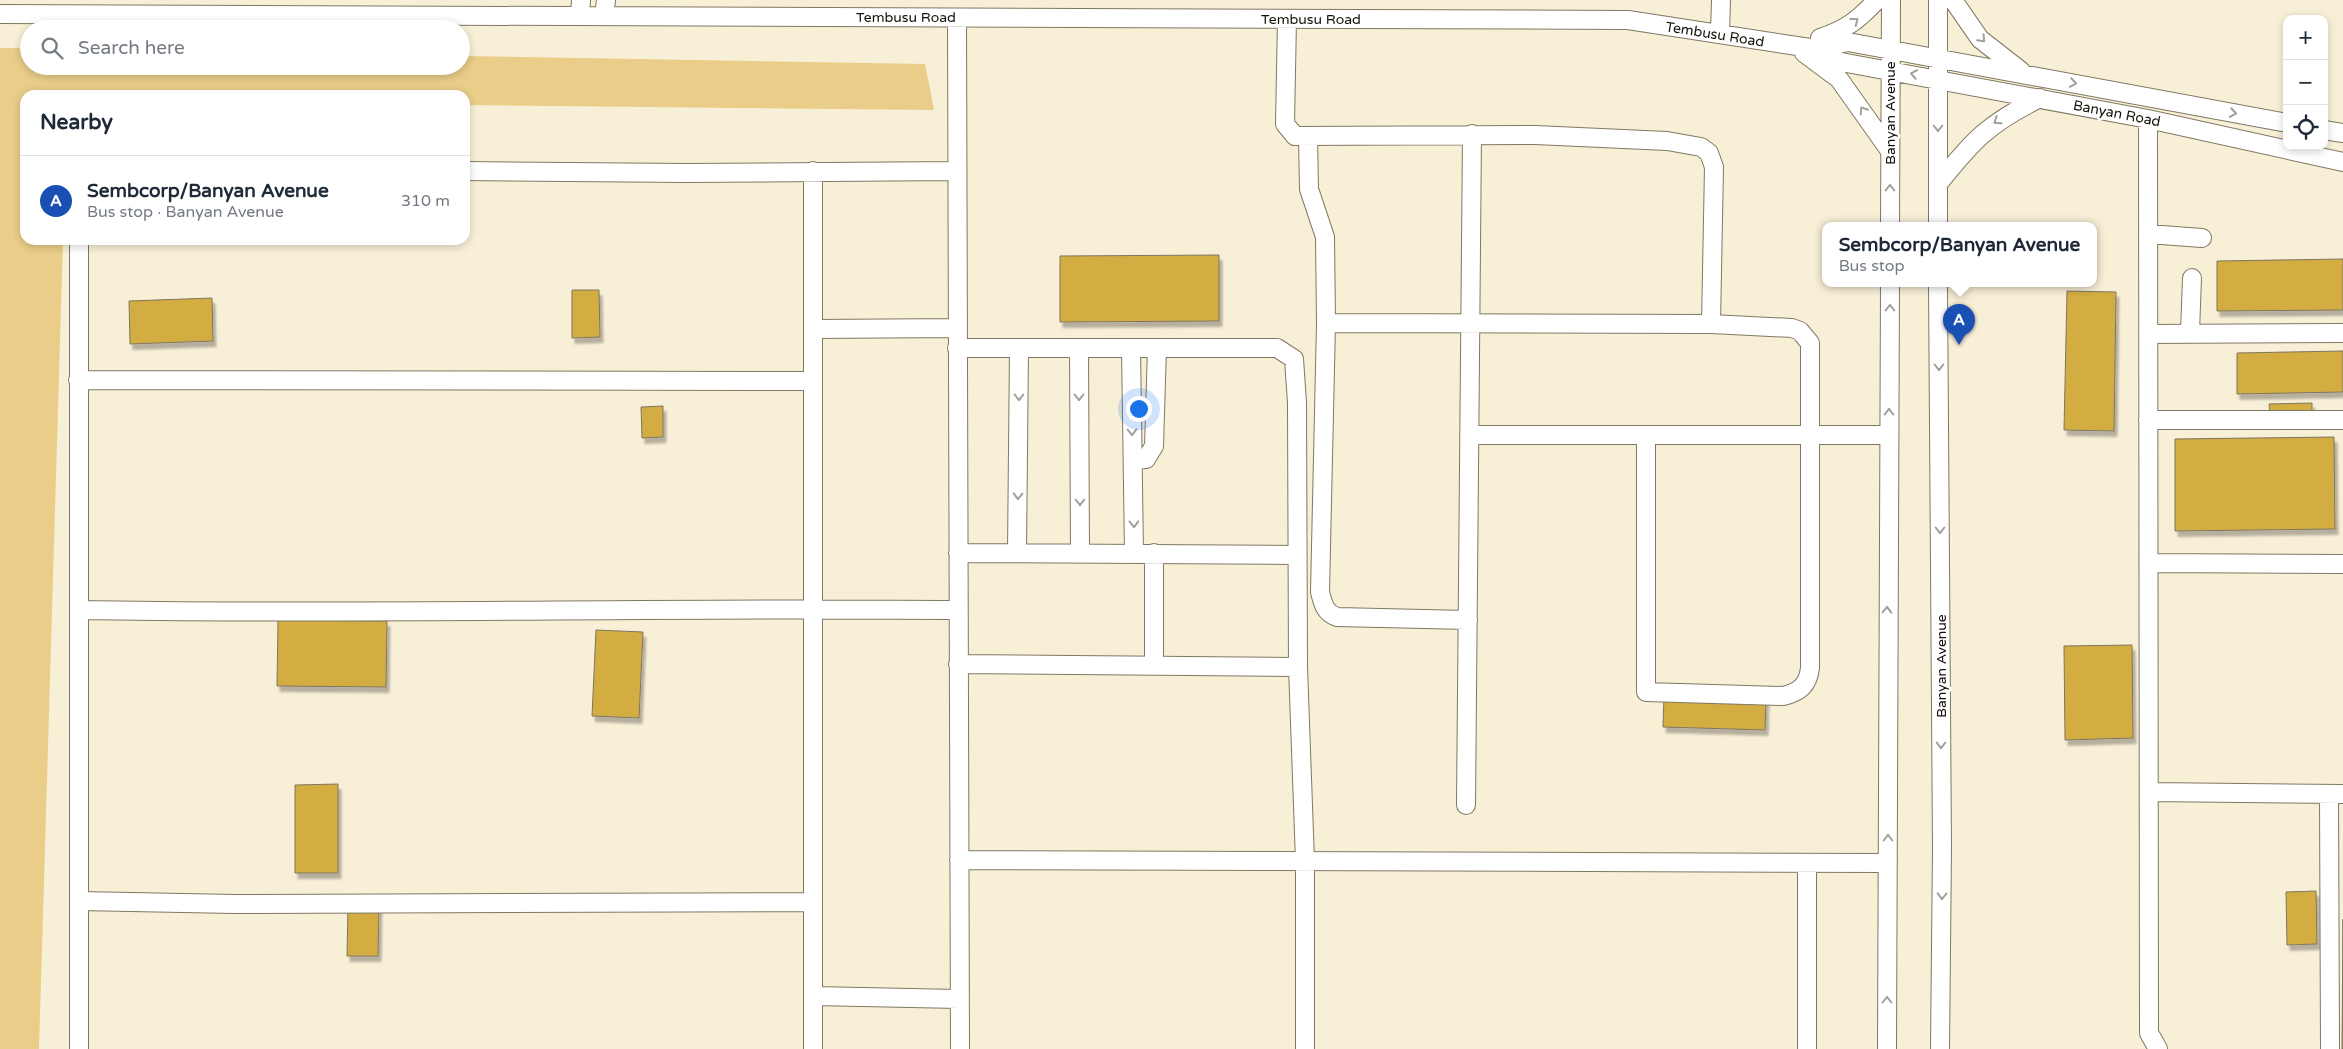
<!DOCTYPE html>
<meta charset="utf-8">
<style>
body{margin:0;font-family:"Varela Round",sans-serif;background:#f2f2f3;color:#1f2937}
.controls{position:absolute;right:15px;top:15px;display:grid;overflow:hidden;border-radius:10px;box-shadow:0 2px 8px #0003}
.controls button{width:45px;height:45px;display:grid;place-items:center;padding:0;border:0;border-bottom:1px solid #e0e1e3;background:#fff;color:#1f2937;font:25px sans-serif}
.you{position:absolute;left:1138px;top:408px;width:18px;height:18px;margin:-12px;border:4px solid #fff;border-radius:50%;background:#1a73e8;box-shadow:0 0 0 8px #1a73e833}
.badge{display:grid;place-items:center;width:32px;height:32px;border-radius:50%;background:#2077a6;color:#fff;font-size:16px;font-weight:700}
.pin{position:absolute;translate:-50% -41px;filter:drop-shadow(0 1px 2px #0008)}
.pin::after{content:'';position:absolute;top:26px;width:18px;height:15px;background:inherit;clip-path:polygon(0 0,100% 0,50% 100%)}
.popup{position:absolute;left:1822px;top:222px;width:275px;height:65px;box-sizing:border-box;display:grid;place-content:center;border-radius:10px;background:#fff;filter:drop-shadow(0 1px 4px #0005);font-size:16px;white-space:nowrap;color:#747a83}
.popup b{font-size:19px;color:#1f2937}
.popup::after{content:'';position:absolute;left:50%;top:100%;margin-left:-10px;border:10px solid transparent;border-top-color:#fff}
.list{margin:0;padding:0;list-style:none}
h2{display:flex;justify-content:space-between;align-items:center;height:65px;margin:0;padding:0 20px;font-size:21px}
h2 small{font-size:16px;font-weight:400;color:#747a83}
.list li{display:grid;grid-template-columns:32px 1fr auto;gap:15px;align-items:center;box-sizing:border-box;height:90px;padding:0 20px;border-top:1px solid #e0e1e3}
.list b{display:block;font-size:19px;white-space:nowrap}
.list p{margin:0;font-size:16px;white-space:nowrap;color:#747a83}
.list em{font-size:16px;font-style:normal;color:#747a83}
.icon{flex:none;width:28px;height:28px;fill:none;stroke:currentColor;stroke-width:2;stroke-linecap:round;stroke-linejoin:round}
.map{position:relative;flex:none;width:2343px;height:1049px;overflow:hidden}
.search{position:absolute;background:#fff;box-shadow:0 2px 8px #0003;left:20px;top:20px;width:450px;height:55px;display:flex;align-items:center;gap:12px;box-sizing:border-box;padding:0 18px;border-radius:28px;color:#747a83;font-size:19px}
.panel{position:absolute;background:#fff;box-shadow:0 2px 8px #0003;left:20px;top:90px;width:450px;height:155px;border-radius:15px}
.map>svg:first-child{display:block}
.grass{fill:#e9cd88}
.building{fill:#d3ac43;stroke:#7e7560;filter:url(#shadow)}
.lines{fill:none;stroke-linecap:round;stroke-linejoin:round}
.minor-casing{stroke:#807863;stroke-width:20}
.minor{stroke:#fff;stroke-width:18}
.oneway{stroke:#a1a09d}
.labels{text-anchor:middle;stroke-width:5;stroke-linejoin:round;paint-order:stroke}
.street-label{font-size:14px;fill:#141109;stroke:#fff}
</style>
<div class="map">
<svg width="2343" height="1049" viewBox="0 0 2343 1049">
<defs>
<filter id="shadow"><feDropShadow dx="3" dy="5.5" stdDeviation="1" flood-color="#0004"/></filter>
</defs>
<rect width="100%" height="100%" fill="#f8efd7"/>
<path class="grass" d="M0,48H29V66H461V56L925,64L934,110L465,105V95H25V240H63L39,1049H0Z"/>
<path class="building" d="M1219,255V321L1060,322V256Z
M2343,259V310L2217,311V261Z
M572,290H599L600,337L572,338Z
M2067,291L2116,292L2114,431L2064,430Z
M212,298L213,341L130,344L129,301Z
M2343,351V392L2237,394V353Z
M2312,403V415L2270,416L2269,404Z
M663,406V437L642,438L641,407Z
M2334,437L2335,529L2175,531V439Z
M278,620L387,621L386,687L277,686Z
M596,630L643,632L639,718L592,716Z
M2132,645L2133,738L2065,740L2064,646Z
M1664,695L1766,698L1765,730L1663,727Z
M338,784V873H295V785Z
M2316,891L2317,944L2287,945L2286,892Z
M348,906H379L378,956H347Z
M2343,919V1049H2342Z"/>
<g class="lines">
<g class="minor-casing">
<path id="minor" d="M1938,0V226
M1953,0L1980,39L2021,71
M0,14L1628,20L1810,48L1848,42L2287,123
M580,16L581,0
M604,16L606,0
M957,18L960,1049
M1287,19L1285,124L1295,136L1535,135L1667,141L1701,147L1709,153L1714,167L1711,324
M1720,34L1721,0
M1820,38C1847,29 1858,20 1877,0
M1810,48L1841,62L2148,119L2343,162
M1804,53L1839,79L1890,151
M2148,119L2149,1033L2158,1049
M2324,130L2343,133
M1308,137L1309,189L1325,237L1326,323L1320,592C1323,604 1325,613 1337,617L1468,620
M465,171L686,173L956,171
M1938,184C1973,140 1989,123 2040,98
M1890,226L1891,0
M2148,234L2202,238
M1938,284L1942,848L1940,1049
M1326,323L1711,324L1792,328L1800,331L1810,343V668C1808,685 1800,692 1783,696L1646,692V435
M813,329L957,328
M2190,332L2192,278
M2148,334L2343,333
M957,348H1277L1294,359L1297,403L1298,667L1305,861V1049
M1079,348L1080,553
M1131,348L1134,553
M78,380L813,381
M2148,420H2343
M1469,435H1889
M1133,460L1146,459L1154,446L1157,348
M958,553L1297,555
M1017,553L1019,348
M1154,553V665
M2149,563L2343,564
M79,610C372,615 665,607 958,610
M958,664L1298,667
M2149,792L2343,794
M2329,794L2330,1049
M1466,805L1472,134
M959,860L1888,863
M79,901L234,904L813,902
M813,996L959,999
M79,1049V240
M813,1049V171
M1807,1049V863
M1887,1049L1890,284"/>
</g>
<use href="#minor" class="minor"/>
</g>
<defs><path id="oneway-chevron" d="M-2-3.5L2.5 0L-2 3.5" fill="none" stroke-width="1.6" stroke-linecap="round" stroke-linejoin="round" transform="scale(1.25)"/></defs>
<g class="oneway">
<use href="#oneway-chevron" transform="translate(1855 21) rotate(-38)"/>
<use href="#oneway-chevron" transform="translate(1982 39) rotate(47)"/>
<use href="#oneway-chevron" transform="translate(1914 74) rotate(-169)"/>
<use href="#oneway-chevron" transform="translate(2073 83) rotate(10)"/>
<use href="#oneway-chevron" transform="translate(1863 110) rotate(-123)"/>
<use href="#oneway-chevron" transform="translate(2233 113) rotate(10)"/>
<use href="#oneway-chevron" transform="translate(1997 121) rotate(146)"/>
<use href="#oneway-chevron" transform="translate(1938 128) rotate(90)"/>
<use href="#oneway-chevron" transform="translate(1890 188) rotate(-90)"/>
<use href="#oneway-chevron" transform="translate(1890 308) rotate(-90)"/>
<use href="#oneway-chevron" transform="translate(1939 367) rotate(90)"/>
<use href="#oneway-chevron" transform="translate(1019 397) rotate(90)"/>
<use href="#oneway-chevron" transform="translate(1079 397) rotate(90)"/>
<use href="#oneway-chevron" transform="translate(1889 412) rotate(-90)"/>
<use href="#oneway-chevron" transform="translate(1132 432) rotate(89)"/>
<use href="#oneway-chevron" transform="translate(1018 496) rotate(91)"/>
<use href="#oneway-chevron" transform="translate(1080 502) rotate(90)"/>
<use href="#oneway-chevron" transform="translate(1134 524) rotate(89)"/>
<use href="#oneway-chevron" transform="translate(1940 530) rotate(90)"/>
<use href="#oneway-chevron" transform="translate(1887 610) rotate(-89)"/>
<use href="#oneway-chevron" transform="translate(1941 745) rotate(90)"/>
<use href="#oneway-chevron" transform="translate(1888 838) rotate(-90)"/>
<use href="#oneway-chevron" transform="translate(1942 896) rotate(91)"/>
<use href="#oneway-chevron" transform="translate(1887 1000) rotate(-90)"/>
</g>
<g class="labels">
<g class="street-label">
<text x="906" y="22">Tembusu Road</text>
<text x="1311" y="24">Tembusu Road</text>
<text transform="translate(1715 34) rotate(9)" y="5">Tembusu Road</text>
<text transform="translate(1890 113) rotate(-90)" y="5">Banyan Avenue</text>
<text transform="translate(2117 113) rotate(11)" y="5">Banyan Road</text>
<text transform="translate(1941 666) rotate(-90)" y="5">Banyan Avenue</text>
</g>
</g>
</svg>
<div class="controls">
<button>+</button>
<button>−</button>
<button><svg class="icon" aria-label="locate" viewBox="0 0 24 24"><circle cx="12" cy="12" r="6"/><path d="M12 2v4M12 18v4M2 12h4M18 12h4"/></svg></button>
</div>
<div class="you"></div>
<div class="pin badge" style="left:1959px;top:345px;background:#1a4fb4">A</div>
<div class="popup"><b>Sembcorp/Banyan Avenue</b>Bus stop</div>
<div class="search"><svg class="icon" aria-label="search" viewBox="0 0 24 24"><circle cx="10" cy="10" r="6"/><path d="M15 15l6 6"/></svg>Search here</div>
<section class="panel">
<h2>Nearby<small></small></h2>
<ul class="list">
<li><span class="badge" style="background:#1a4fb4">A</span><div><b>Sembcorp/Banyan Avenue</b><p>Bus stop · Banyan Avenue</p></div><em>310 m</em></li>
</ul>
</section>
</div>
